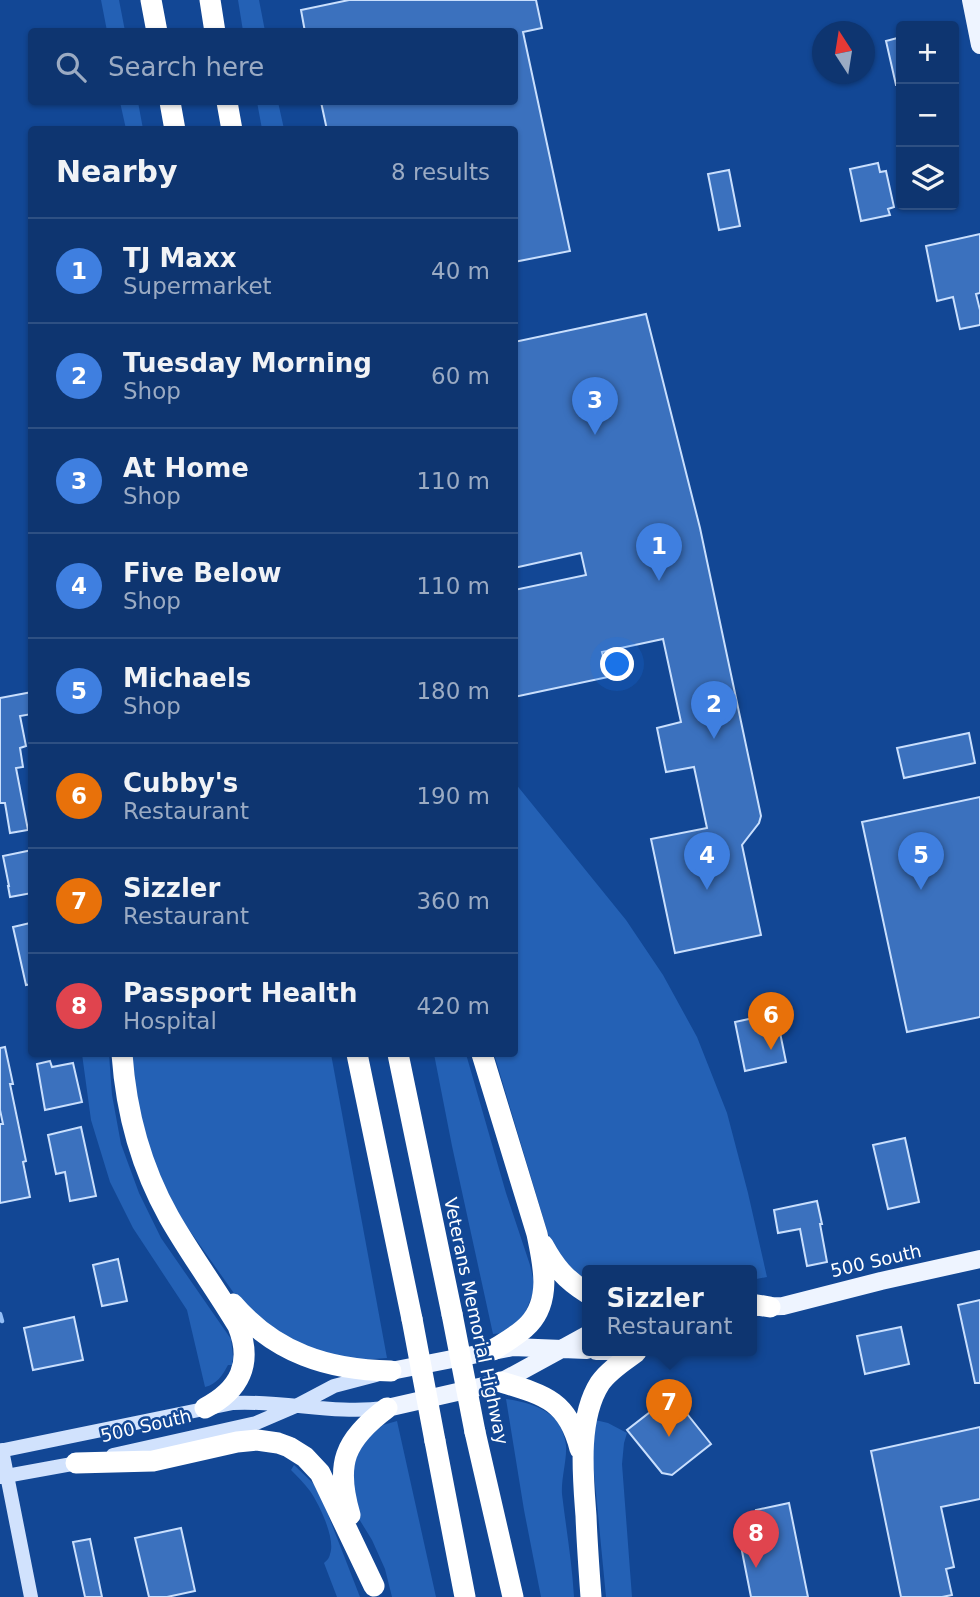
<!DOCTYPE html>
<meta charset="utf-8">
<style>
body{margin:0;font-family:"DejaVu Sans",sans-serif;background:#173d75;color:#f1f3f6}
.controls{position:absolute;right:21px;top:21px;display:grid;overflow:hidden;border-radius:7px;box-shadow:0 2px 5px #0004}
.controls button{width:63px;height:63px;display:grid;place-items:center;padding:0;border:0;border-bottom:2px solid #2e5083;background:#0e3570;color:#f1f3f6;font:35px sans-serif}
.compass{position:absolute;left:812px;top:21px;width:63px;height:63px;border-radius:50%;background:#0e3570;box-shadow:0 2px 5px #0004;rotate:348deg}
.you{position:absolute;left:618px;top:665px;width:24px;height:24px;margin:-18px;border:5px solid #fff;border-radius:50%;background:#1a73e8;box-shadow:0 0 0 10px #1a73e833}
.badge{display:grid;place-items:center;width:46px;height:46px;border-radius:50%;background:#e69b98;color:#fff;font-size:23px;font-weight:700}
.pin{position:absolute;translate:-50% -58px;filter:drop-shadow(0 2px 4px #0008)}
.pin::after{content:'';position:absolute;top:37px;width:24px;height:21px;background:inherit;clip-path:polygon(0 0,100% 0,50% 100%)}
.popup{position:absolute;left:582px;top:1265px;width:175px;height:91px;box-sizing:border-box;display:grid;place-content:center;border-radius:7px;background:#0e3570;filter:drop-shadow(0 2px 5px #0005);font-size:23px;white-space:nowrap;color:#9babc3}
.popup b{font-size:26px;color:#f1f3f6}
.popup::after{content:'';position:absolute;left:50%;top:100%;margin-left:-14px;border:14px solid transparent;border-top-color:#0e3570}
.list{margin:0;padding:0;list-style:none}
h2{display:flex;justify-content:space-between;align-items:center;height:91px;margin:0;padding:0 28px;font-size:30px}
h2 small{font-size:23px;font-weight:400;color:#9babc3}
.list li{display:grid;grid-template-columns:46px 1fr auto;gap:21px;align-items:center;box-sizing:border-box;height:105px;padding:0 28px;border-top:2px solid #2e5083}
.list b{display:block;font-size:26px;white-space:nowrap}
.list p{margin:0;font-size:23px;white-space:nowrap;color:#9babc3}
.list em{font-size:23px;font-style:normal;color:#9babc3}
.icon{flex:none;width:38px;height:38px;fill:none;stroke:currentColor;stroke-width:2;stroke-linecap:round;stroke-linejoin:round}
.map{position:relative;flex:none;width:980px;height:1597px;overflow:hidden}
.search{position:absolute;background:#0e3570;box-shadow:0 2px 5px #0004;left:28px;top:28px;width:490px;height:77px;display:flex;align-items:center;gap:18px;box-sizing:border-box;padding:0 24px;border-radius:7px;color:#9babc3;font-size:26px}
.panel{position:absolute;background:#0e3570;box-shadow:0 2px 5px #0004;left:28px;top:126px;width:490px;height:931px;border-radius:7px}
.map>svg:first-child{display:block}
.green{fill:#2461b5}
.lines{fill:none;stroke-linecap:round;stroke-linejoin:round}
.stream{stroke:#93bef6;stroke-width:4.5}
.building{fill:#3b71be;stroke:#c9dffd;stroke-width:2}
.secondary{stroke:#d1e2fd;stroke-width:14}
.primary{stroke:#eef4ff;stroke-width:18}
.highway{stroke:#fff;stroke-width:21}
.highway-bridge{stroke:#fff;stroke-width:21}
.labels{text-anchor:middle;stroke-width:5;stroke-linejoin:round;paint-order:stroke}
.street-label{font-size:18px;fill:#fff;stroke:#124795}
</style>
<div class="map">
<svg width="980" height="1597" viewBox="0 0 980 1597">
<rect width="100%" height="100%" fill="#124795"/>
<path class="green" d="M101,0H119L125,31H107Z
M238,0H259L265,31H243Z
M120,102H138L143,129H126Z
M257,102H278L284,129H262Z
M515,783L626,920L663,975L697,1037L727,1113L748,1193L767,1277L751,1280V1271H587V1287L551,1244L494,1054H514Z
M82,1054H109L112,1095L121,1144L139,1193L161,1238L231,1339L233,1357L232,1365H228C222,1376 217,1384 205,1387L187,1310L133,1228L110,1182L91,1120Z
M128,1054H331L387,1358L359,1360L293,1346L243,1306L185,1224L163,1189L147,1149Z
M434,1054H466L506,1193L530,1265L533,1278L534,1291L525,1313L519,1322L504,1333L493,1334L452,1146Z
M506,1399C522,1401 545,1407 556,1420C561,1426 565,1437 566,1445C567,1461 561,1478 562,1494C566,1528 572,1562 574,1597H541L524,1510Z
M591,1419L608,1423L627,1433L624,1443L622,1464L632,1597H606L592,1452Z
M397,1421L436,1597H392L385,1569L372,1540L356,1514L348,1480L359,1445L383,1425Z
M294,1465L314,1484L325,1507L360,1597H337L324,1563C327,1560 329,1559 330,1554C336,1539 319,1504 310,1491C304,1483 297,1476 291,1470Z"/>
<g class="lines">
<path class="stream" d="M0,1314L2,1321"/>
</g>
<path class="building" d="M349,0H536L542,28L523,32L570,251L514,262V130H327L321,102H514V32H305L301,10Z
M901,37V85H896L886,41Z
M878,163L880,172L886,171L894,207L888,209L890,215L861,221L850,169Z
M729,170L740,226L719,230L708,174Z
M980,234V293L976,294L980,310V325L960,329L953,297L937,301L926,246Z
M646,314L700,528L761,816L759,823L742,845L761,935L675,953L651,839L707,828L694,767L666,772L657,728L681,722L663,639L602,652L608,677L514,697V590L586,575L581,553L514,568V342Z
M32,692V714L20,716L26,746L20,748L23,767L16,768L28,830L10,833L5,803H0V698Z
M969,733L975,763L904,778L897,748Z
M980,797V1017L907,1032L862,822Z
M32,850V893L10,897L8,886H9L3,856Z
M30,923L32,984L26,985L13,927Z
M776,1013L786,1062L745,1071L735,1022Z
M5,1047L13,1084H10L26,1161L23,1162L30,1197L0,1203V1124H3L0,1110V1048Z
M50,1061L52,1067L73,1063L82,1102L45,1110L37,1064Z
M81,1127L96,1196L70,1201L65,1172L56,1174L48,1135Z
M905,1138L919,1202L888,1209L873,1145Z
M817,1201L822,1224H820L827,1262L807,1266L800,1229L778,1233L774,1210Z
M118,1259L127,1301L102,1306L93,1265Z
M980,1300V1383H975L958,1305Z
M74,1317L83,1360L33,1370L24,1328Z
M901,1327L909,1364L865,1374L857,1336Z
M672,1395L711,1444L672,1475L662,1473L627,1430Z
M980,1427V1499L941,1507L954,1567L946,1569L952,1595L942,1597H901L871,1451Z
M789,1503L808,1597H751L739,1536L760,1532L756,1510Z
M181,1528L195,1591L167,1597H149L135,1538Z
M90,1539L102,1597H85L73,1542Z"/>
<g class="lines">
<path class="secondary" d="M2,1450L31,1597
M0,1451L233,1403C284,1400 334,1415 385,1408
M113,1455L256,1423L298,1405L334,1386L376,1375
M0,1477L83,1462"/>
<path class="primary" d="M971,0L980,45
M758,1307L783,1306L881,1281L980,1259
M596,1351H638
M391,1371L513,1347L587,1350
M387,1408L501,1382L587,1335"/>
<path class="highway" d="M151,0L157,32
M210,0L215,32
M170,102L175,130
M227,102L232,130
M122,1054C126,1111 141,1167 169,1217C190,1254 216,1289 238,1326C253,1363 240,1390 205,1408
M357,1054L412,1319
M398,1054L452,1314
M482,1054L537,1234C543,1263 552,1299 529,1324C519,1335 505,1342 493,1350
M543,1245C555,1267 565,1279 587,1293
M233,1304C275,1353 328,1370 391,1371
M751,1304L770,1307
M501,1382C545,1395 568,1401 580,1449
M475,1432L513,1597
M435,1441L465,1597
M76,1463L153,1461L237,1442L257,1440L278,1443L289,1447L305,1457L320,1473L374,1586
M350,1515C335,1464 344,1440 387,1408
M591,1597C589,1570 587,1543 586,1516C583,1476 577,1419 600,1383C609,1370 624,1361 636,1352"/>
<path class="highway-bridge" d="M452,1314L475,1432
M412,1319L435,1441"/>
</g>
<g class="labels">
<g class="street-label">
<text transform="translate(876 1261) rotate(-13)" y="6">500 South</text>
<text transform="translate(476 1321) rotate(78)" y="6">Veterans Memorial Highway</text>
<text transform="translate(146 1426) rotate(-13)" y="6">500 South</text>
</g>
</g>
</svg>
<div class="controls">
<button>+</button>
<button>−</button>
<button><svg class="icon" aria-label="layers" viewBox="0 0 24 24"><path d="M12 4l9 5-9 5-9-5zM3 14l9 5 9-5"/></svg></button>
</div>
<svg class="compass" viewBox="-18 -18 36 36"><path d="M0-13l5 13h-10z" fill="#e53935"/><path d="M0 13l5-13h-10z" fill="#9babc3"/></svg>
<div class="you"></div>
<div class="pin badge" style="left:659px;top:581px;background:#3f7fe0">1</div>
<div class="pin badge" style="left:714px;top:739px;background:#3f7fe0">2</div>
<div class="pin badge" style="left:595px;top:435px;background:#3f7fe0">3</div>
<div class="pin badge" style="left:707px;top:890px;background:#3f7fe0">4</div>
<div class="pin badge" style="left:921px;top:890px;background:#3f7fe0">5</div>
<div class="pin badge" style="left:771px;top:1050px;background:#e8710a">6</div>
<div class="pin badge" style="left:669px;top:1437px;background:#e8710a">7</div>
<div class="popup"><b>Sizzler</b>Restaurant</div>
<div class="pin badge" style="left:756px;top:1568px;background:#e0444e">8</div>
<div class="search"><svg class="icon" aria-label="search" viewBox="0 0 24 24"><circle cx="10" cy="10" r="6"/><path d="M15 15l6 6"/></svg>Search here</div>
<section class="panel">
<h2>Nearby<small>8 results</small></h2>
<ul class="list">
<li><span class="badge" style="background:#3f7fe0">1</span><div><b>TJ Maxx</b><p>Supermarket</p></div><em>40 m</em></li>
<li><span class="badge" style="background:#3f7fe0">2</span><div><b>Tuesday Morning</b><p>Shop</p></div><em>60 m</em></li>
<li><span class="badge" style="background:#3f7fe0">3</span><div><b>At Home</b><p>Shop</p></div><em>110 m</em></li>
<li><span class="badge" style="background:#3f7fe0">4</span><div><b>Five Below</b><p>Shop</p></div><em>110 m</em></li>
<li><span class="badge" style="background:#3f7fe0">5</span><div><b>Michaels</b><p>Shop</p></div><em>180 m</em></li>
<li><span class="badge" style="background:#e8710a">6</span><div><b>Cubby's</b><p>Restaurant</p></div><em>190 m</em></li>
<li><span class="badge" style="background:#e8710a">7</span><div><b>Sizzler</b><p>Restaurant</p></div><em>360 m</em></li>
<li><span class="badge" style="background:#e0444e">8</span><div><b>Passport Health</b><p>Hospital</p></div><em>420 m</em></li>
</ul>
</section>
</div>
